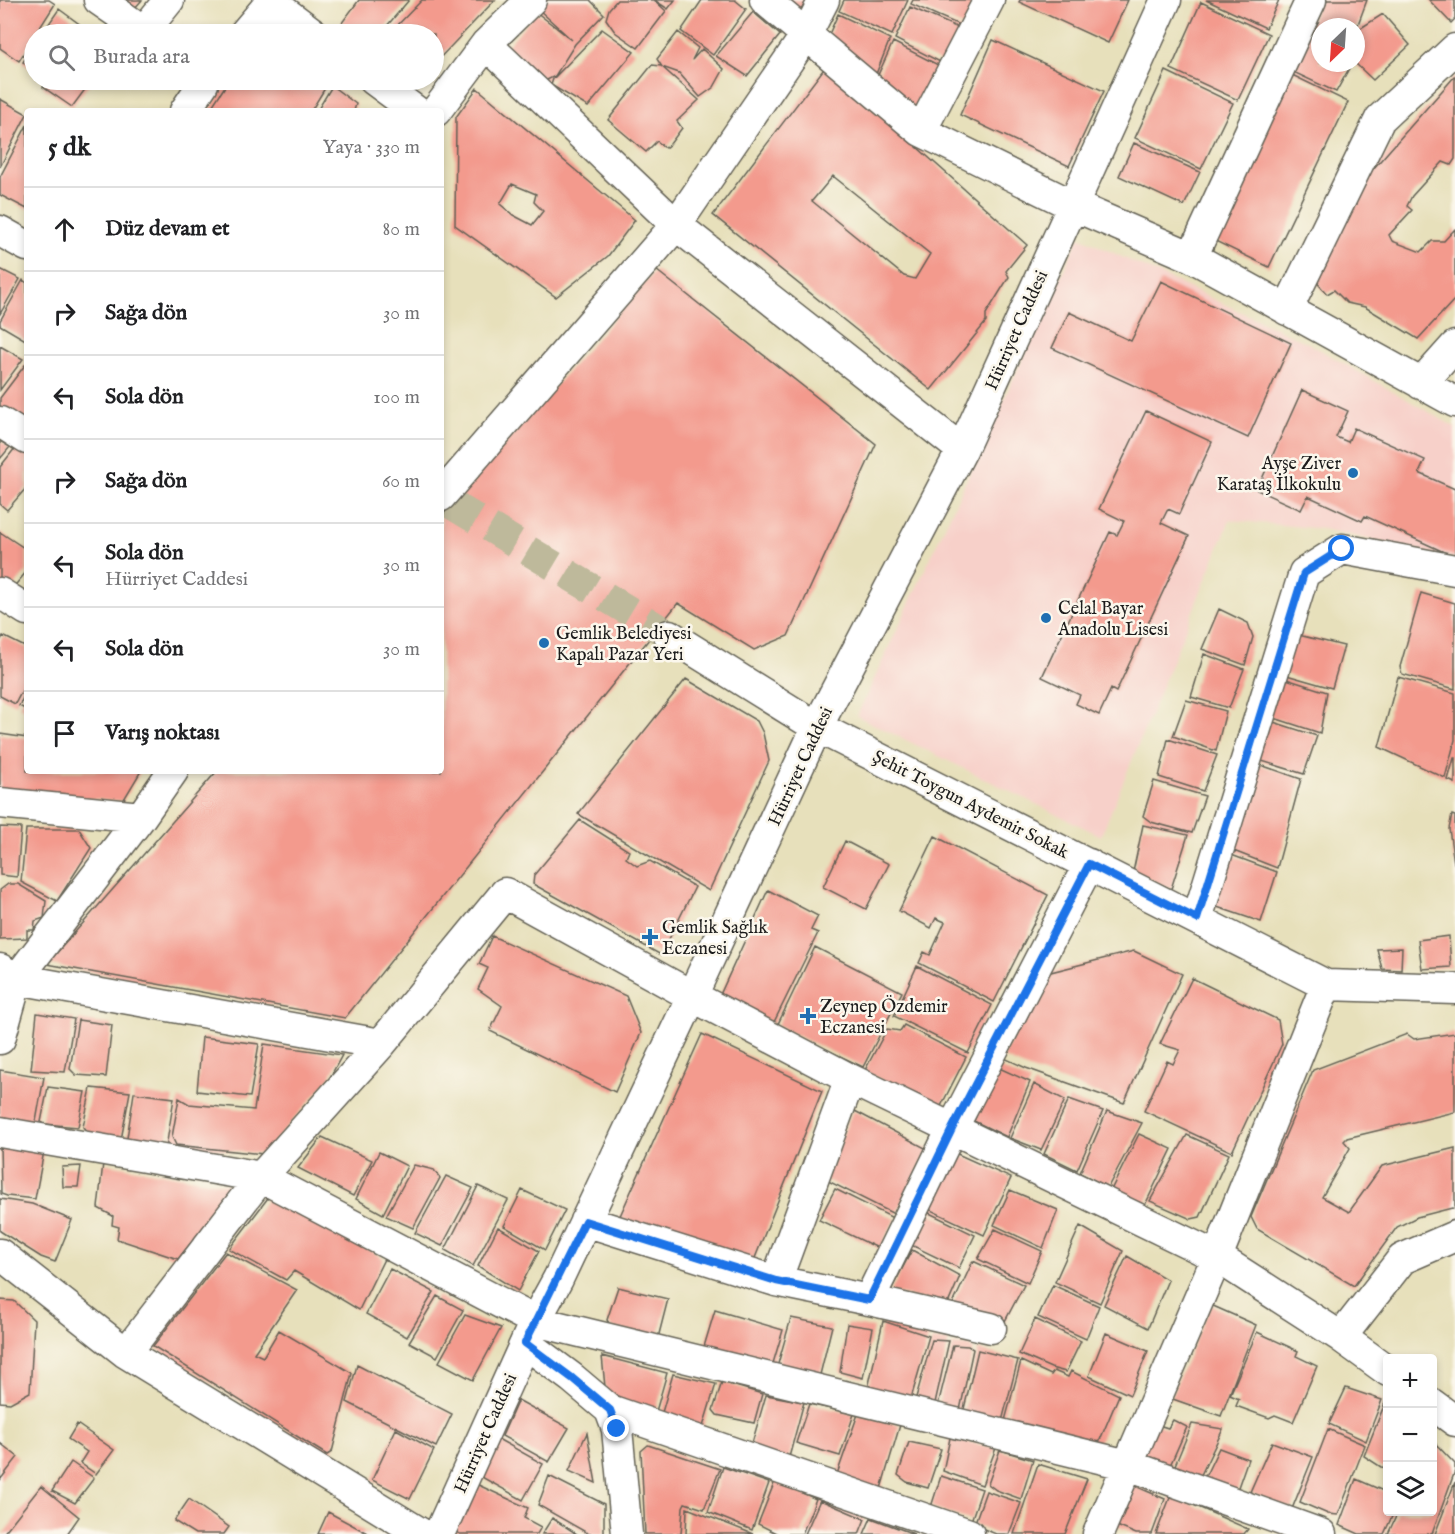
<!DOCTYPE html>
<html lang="tr">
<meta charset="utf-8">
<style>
body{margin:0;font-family:"IM FELL English",serif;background:#f6f6f6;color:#202124}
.controls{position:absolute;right:18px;bottom:18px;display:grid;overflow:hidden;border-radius:6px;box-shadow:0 3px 9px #0003}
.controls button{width:54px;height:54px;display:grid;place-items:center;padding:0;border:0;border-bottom:2px solid #e0e0e0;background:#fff;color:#202124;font:30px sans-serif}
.compass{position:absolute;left:1311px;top:18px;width:54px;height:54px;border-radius:50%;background:#fff;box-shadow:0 3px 9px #0003;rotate:205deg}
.stop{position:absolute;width:18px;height:18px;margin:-14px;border:4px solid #1a73e8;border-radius:50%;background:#fff}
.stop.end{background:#1a73e8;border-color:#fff;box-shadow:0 2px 6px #0008}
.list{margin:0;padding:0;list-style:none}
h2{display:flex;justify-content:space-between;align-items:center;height:78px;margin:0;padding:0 24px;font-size:26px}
h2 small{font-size:20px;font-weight:400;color:#757577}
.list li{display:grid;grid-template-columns:39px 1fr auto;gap:18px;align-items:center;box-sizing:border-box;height:84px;padding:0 24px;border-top:2px solid #e0e0e0}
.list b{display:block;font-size:22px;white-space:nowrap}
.list p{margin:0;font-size:20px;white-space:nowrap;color:#757577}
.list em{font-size:20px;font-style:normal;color:#757577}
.icon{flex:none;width:33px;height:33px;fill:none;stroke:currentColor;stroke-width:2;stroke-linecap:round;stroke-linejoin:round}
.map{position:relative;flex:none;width:1455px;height:1534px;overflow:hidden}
.search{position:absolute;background:#fff;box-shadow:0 3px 9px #0003;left:24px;top:24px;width:420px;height:66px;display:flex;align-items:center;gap:15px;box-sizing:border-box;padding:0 21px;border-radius:33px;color:#757577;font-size:22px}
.panel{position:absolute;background:#fff;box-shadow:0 3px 9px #0003;left:24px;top:108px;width:420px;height:666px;border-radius:6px}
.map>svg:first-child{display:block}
.built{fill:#f7d0c9}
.building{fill:#f39a8d;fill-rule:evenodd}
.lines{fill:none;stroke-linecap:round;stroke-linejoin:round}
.street-tunnel{stroke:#beb99b;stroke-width:30;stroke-dasharray:30 15;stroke-linecap:butt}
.street-casing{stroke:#636154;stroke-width:33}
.street{stroke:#fff;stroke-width:30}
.route{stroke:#1a73e8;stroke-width:8}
.poi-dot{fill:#1f6fb2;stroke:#fbf7ec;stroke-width:2}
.labels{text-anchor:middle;stroke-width:5;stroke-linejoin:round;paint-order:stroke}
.street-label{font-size:18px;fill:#1c1c1c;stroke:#fbf7ec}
.poi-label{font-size:18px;fill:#1c1c1c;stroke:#fbf7ec;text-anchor:start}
</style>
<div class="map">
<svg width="1455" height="1534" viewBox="0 0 1455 1534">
<rect width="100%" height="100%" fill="#fbf7ec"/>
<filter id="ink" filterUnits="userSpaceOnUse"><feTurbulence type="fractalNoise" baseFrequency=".0167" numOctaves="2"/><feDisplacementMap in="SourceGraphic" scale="12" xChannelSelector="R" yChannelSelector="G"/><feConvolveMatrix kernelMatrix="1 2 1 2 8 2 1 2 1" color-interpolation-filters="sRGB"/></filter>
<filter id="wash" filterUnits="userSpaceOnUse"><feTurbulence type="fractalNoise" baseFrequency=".008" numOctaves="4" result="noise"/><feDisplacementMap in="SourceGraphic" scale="24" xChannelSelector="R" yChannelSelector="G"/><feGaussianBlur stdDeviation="1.35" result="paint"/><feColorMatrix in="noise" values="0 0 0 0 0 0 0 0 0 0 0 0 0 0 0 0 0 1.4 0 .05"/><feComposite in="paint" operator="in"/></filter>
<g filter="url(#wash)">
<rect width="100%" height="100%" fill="#e7e0bb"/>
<path class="built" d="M1079,237L1308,343L1455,427V559L1323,529L1230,520L1101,836L857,716Z"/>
<g id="blocks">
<path class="building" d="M0,0H49L55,4L36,34H34V37L19,61L0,48Z
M123,0H142L134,9Z
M359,0H409L380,34H338L335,32Z
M422,0H495L434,64V34H389Z
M544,0H590L604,14L575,44L555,76L543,82L502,52L536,12L572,40L538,9Z
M617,0H675L668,9L654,0L666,11L638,48L615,32L606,19L609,9Z
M702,0H735L746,9L713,55L681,31Z
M781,0H818L806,19Z
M844,0H908L892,35L839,11Z
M913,0H977L964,27L911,4Z
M1020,0H1128L1108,43L1019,2Z
M1206,0H1279L1266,28Z
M1320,0H1367L1357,27H1320V63H1352L1336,92L1289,70Z
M1429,0H1455V19L1451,23Z
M1201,2L1269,34L1238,100L1171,69Z
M910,7L963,30L948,66L895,39Z
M59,9L82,26L76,34H42Z
M753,12L780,35L747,76L716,56Z
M838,14L890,39L874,79L826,41Z
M1383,14L1410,45L1373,80L1356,64V31Z
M602,29L634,52L588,107L551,85L553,79Z
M678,32L698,48L692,60L702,49L724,69L714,87L700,97L679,73L662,67L657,59Z
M993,40L1104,91L1069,166L960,115Z
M893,42L946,69L924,112L873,86Z
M34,45V70L23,62Z
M652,65L661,66L699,100L677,121L682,128L670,144L665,148L657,141L646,152L608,120Z
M826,66L1027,245L1006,271L1009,277L986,314V322L931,390L713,215ZM833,176L930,254L915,279L904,276L812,201Z
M1166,71L1233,103L1201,169L1135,138Z
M1286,72L1348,102L1269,267L1207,237Z
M1455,76V159L1451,165L1443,162L1412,196L1407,206L1412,210L1389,235L1392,241L1421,252L1432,241H1444L1455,229V299L1418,339L1365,307L1347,303L1334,290L1327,294L1314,279L1337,225L1356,205L1354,193L1366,177Z
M48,80H92L72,107L43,87Z
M229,80H330L311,111H209Z
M392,80H419L416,83L397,84Z
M332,86L356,104L354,111H317Z
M477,88L635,220L608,256L556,297L455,225L456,117ZM512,184L536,194L534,202L543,211L532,225L513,215L500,204Z
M0,99L27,114L0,167Z
M27,125V209L0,195V177Z
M1134,143L1200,172L1184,206L1119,176Z
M0,269L20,279L0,314Z
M656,270L876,444L788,636L754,650L678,603L345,1018L47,964L217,771H441V517Z
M23,280L27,283V341L0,325V321Z
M1161,281L1291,343L1248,438L1052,348L1069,312L1131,341Z
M0,346L23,359L0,390Z
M25,365L27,366V422L2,412L0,407V398Z
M1302,390L1348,411L1336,437L1348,442L1354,428L1425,460L1419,473L1455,489V557L1365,516L1362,521L1308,496L1301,510L1257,490Z
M1146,411L1212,442L1179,514L1168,509L1161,523L1189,536L1116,692L1111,689L1099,715L1076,704L1080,695L1042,677L1110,532L1117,535L1124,521L1099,509Z
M0,441L10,447L0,459Z
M19,443L27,449V487L7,510L0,504V467Z
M0,532L27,550V571L7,595L0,590Z
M1421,593L1455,603V689L1402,674L1400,667Z
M1219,609L1248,623L1253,637L1245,665L1202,649Z
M1290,633L1344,646L1332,688L1290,676L1279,669Z
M3,636L27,648V681L15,704L0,696V641Z
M1204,654L1244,669L1229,708L1191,697Z
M1280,677L1327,692L1320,733L1265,715Z
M1398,677L1455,693V740L1445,778L1379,747Z
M686,679L757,721L763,733L769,761L709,891L578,814Z
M27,690V710L19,706Z
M1186,700L1226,711L1216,751L1173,736Z
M1264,719L1317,736L1304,774L1252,758Z
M0,734L27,738V771H141L123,801L0,793Z
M1168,739L1217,755L1203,791L1159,777Z
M1454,758H1455V783L1448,780Z
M1252,762L1301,779L1277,868L1226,848Z
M1154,781L1205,796L1192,833L1151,822L1143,816Z
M1452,815L1455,816V863H1454L1449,829Z
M580,820L629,851L626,858L637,866L650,861L695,887L661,955L533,884L534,875Z
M1143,825L1188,835L1171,889L1133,872Z
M0,827L21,828L17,877L0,875Z
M26,829H79L91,848L57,901L21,882Z
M935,836L1048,895L994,1002L919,963L924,952L930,955L945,922L936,918L931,928L899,911Z
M845,841L889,864L866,909L823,887Z
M1226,853L1277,872L1261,922L1214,906Z
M8,884H18L46,901L44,918L35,921L34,930H27V938L0,939V890Z
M768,890L818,916L811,930L818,933L773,1024L719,997Z
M492,936L626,996L641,1033L615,1092L490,1031L502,1006L478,989L488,968L479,964Z
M1449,936L1451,967L1422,969L1418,940Z
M815,947L902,992L863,1067L777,1026Z
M1402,948L1401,970L1382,969L1377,949Z
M1134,951L1182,974L1124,1103L1026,1068L1002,1057L1047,973Z
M917,966L992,1005L968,1053L894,1016Z
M1192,978L1278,1020L1282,1044L1232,1152L1144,1111L1167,1061L1173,1064L1180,1050L1160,1044Z
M37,1013L74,1019L65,1072L31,1070Z
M78,1020L112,1025L106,1077L76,1075L70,1069Z
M904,1025L966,1057L940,1108L864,1072L887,1029L900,1031Z
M1455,1033V1112L1347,1138L1344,1141L1350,1148L1322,1197L1349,1212L1382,1166L1455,1148V1209L1452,1208L1417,1217L1397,1227L1354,1286L1257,1229L1251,1217L1313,1070L1407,1034L1414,1039Z
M702,1034L822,1091L753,1263L619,1218Z
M202,1037L259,1044L250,1097L197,1091Z
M264,1044L342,1055L329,1079L264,1154L176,1145L172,1137L179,1098L189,1104L254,1110Z
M997,1067L1030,1082L1007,1137L974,1121Z
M0,1070L44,1077L35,1127L0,1121Z
M1034,1084L1065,1100L1041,1150L1010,1138Z
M48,1087L85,1092L78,1127L45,1124L41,1122Z
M91,1088L130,1092L121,1140L88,1133L83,1127Z
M134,1093L174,1098L166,1148L132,1143L127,1138Z
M1069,1099L1103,1111L1077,1170L1044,1154Z
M853,1110L929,1150L896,1215L824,1179Z
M1107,1111L1142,1123L1108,1187L1080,1173Z
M1139,1134L1172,1149L1145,1205L1111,1190Z
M1187,1135L1229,1154L1200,1217L1191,1219L1150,1201Z
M322,1137L372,1160L353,1196L298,1168Z
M0,1144L44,1151L35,1199L7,1196L1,1194Z
M379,1152L407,1166L383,1214L356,1199Z
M953,1152L1011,1178L984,1235L924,1207Z
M103,1163L236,1186L178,1259L117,1239L119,1227L112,1225L113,1216L98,1208Z
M414,1165L434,1170L440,1178L413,1228L386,1216Z
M81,1166L78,1187H63L62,1167Z
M446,1176L473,1188L442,1246L415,1233Z
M478,1186L508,1200L473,1266L445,1250Z
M835,1189L895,1219L880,1249L819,1220Z
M274,1190L384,1259L359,1310L294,1271L286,1280L229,1249Z
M522,1190L565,1210L545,1250L504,1226Z
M1010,1190L1058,1210L1043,1248L994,1225Z
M0,1199L32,1204L72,1220L55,1262L41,1257L0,1231Z
M923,1210L975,1235L959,1268L907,1243Z
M1080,1226L1123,1251L1100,1303L1055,1282Z
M498,1227L539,1251L518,1291L478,1266Z
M995,1229L1042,1251L1028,1283L978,1259Z
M912,1250L960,1276L947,1306L890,1292Z
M226,1252L297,1290L254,1353L263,1357L279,1330L352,1373L332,1452L327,1455L153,1346Z
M1127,1256L1168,1280L1148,1328L1104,1305Z
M973,1261L1024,1285L1005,1321L953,1304Z
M390,1269L434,1292L407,1337L366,1314Z
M1053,1285L1099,1306L1086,1339L1038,1317Z
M618,1287L668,1299L658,1338L612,1328L607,1320Z
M437,1296L463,1310L437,1357L409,1342Z
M0,1300L14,1301L34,1320L30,1392L10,1403L0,1402Z
M1211,1305L1256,1325L1221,1416L1170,1398Z
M715,1310L783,1330L771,1370L703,1350Z
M465,1315L501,1328L473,1380L439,1362Z
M791,1318L832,1326L818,1383L776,1371Z
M1035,1319L1081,1341L1066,1372L1051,1368L1019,1354Z
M883,1321L929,1336L910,1402L871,1392L869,1384Z
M847,1324L873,1328L863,1378L840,1372Z
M1257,1332L1298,1351L1296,1356L1317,1366L1293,1422L1275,1415L1269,1418L1236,1406L1239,1399L1230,1395Z
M1106,1333L1148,1351L1130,1395L1089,1376Z
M932,1340L949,1341L935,1403L915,1401Z
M953,1345L968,1346L973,1349L959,1415L937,1409Z
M978,1350L1018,1360L1001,1425L963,1413Z
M602,1356L667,1373L655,1415L609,1399L605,1387Z
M1021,1361L1051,1375L1054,1371L1068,1377L1071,1371L1119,1395L1094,1454L1003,1428Z
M357,1365L452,1414L436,1447L347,1402Z
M673,1374L716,1384L702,1430L661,1416Z
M722,1382L762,1394L754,1423L717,1415L713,1410Z
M1346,1388L1382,1400L1366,1441L1329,1424Z
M766,1395L804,1402L788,1461L750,1450Z
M518,1400L569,1428L549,1462L502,1436Z
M1385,1403L1388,1405V1468L1381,1467L1364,1456Z
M809,1404L854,1414L840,1456L796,1443Z
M858,1414L900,1425L880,1492L835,1480Z
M1173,1420L1187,1427L1168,1470L1135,1459L1149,1422L1168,1428Z
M77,1424L114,1450L96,1474L80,1463L87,1452L68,1439Z
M1192,1424L1223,1429L1198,1481L1173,1470Z
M396,1429L434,1450L410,1499L372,1480Z
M1328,1429L1365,1445L1338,1515L1328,1514L1300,1502Z
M587,1433L596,1483L569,1471Z
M950,1438L996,1448L982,1485L943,1471Z
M498,1439L543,1464L523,1500L478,1475Z
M1432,1440L1455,1464V1471L1432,1534H1388L1398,1512H1432Z
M909,1442L941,1449L928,1488L907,1482L898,1475Z
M1272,1442L1313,1457L1292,1509L1268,1501L1250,1492Z
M0,1443L18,1457L0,1480Z
M648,1445L720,1469L704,1509L685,1503L683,1507L681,1534H645L641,1451Z
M1219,1448L1248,1459L1236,1493L1203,1481Z
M1000,1450L1033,1460L1021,1499L996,1490L988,1484Z
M71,1462L94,1478L75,1503L52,1491Z
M1038,1464L1087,1479L1065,1534H1014Z
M723,1467L769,1483L752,1530L708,1512Z
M549,1476L604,1504V1534H589L538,1505Z
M941,1476L982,1489L971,1521L931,1507Z
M1356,1479L1388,1493V1512H1394L1384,1534H1359L1339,1525Z
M775,1481L816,1499L802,1534H778L758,1524Z
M1126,1482L1165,1499L1152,1534H1136L1110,1523Z
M1455,1482V1534H1435Z
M474,1483L528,1508L524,1518L541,1527L537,1534H460L452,1530Z
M41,1486L79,1517L67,1534H3Z
M986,1491L1021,1503L1009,1534H996L974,1525Z
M1171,1495L1248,1529L1244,1534H1156Z
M189,1499L229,1527L224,1534H195L174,1521Z
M820,1500L865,1519L859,1534H805Z
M687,1508L753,1534H686Z
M328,1512L369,1534H318Z
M552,1518L577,1534H542Z
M871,1518L914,1534H864Z"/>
</g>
</g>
<g filter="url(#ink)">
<use href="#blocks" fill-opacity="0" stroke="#636154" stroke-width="1.5"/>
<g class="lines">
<path class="street-tunnel" d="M451,504L669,635"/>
<g class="street-casing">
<path id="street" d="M99,0L148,34
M269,0L314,34
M765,0L921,131L1072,205L1192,257L1455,402
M144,31L169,0
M244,34L271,2
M486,44L676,225L806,35L824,0
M374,80L416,111
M185,111L203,84L198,80
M436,111L486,44L531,0
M921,131L989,0
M0,231L27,246
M1192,257L1311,0
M1287,310L1380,119L1455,49
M1421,384L1455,346
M0,422L27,439
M441,496L676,225L962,450
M0,593L27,610
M669,635L817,727L1326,985L1455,989
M0,803L141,817
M1197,919L1304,573L1342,549L1455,570
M0,969L17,979L381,1044
M0,1039L17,979L141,817L173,771
M0,1132L261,1177L535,1321L1128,1465L1321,1534
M585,1221L776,1281L869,1300L991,1328
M0,1254L126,1353L422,1534
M776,1281L850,1079
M869,1300L952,1129L1089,864
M1341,1337L1402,1259L1455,1236
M525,1343L572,1378L610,1410L617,1429L627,1534
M126,1353L261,1177L381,1044L505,893L692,996L850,1079L1217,1257L1341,1337L1388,1371
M1432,1404L1455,1421
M610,1410L969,1534
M439,1534L535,1321L558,1279L692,996L817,727L962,450L1166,0
M1098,1534L1217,1257L1326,985"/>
</g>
<use href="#street" class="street"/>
</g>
</g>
<g class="lines" filter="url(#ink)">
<path class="route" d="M617,1429L610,1410L572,1378L525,1343L585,1221L776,1281L869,1300L952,1129L1089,864L1197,919L1304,573L1342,549"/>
</g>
<g class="poi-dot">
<circle cx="1353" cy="473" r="6"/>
<circle cx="1046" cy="618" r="6"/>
<circle cx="544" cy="643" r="6"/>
<path d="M647 928h6v6h6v6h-6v6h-6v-6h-6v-6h6z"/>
<path d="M805 1007h6v6h6v6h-6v6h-6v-6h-6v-6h6z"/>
</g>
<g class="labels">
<g class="street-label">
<text transform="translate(1016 330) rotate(-66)" y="6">Hürriyet Caddesi</text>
<text transform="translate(800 766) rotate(-65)" y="6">Hürriyet Caddesi</text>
<text transform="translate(971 804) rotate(27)" y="6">Şehit Toygun Aydemir Sokak</text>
<text transform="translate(485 1433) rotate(-66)" y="6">Hürriyet Caddesi</text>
</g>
<g class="poi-label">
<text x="1341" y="469" text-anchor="end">Ayşe Ziver<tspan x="1341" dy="21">Karataş İlkokulu</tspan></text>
<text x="1058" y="614">Celal Bayar<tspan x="1058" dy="21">Anadolu Lisesi</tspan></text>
<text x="556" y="639">Gemlik Belediyesi<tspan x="556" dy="21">Kapalı Pazar Yeri</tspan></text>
<text x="662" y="933">Gemlik Sağlık<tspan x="662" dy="21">Eczanesi</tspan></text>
<text x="820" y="1012">Zeynep Özdemir<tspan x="820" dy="21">Eczanesi</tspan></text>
</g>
</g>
</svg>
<div class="controls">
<button>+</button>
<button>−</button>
<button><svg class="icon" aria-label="layers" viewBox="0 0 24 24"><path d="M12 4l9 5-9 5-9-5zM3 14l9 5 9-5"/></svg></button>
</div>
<svg class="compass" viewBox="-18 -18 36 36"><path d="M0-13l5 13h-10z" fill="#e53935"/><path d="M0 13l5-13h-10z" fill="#757577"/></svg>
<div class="stop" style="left:1342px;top:549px"></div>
<div class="stop end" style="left:617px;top:1429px"></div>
<div class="search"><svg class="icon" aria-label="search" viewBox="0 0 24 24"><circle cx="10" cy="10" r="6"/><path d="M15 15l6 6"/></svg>Burada ara</div>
<section class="panel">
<h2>5 dk<small>Yaya · 330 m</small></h2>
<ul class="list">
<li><svg class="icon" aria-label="ahead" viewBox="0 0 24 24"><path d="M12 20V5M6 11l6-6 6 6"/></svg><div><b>Düz devam et</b></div><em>80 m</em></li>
<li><svg class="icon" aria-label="right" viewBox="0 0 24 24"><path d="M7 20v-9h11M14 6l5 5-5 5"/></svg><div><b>Sağa dön</b></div><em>30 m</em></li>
<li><svg class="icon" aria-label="left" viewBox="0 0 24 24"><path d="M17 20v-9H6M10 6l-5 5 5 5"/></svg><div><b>Sola dön</b></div><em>100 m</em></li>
<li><svg class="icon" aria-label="right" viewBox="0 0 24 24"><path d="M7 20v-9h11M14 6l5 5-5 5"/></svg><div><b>Sağa dön</b></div><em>60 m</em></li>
<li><svg class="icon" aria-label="left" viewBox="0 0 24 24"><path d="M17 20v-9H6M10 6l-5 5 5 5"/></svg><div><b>Sola dön</b><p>Hürriyet Caddesi</p></div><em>30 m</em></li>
<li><svg class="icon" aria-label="left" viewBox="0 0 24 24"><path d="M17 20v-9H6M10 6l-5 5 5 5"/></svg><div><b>Sola dön</b></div><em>30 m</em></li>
<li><svg class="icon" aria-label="arrive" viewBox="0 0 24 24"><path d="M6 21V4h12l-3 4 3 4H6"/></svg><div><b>Varış noktası</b></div></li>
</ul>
</section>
</div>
